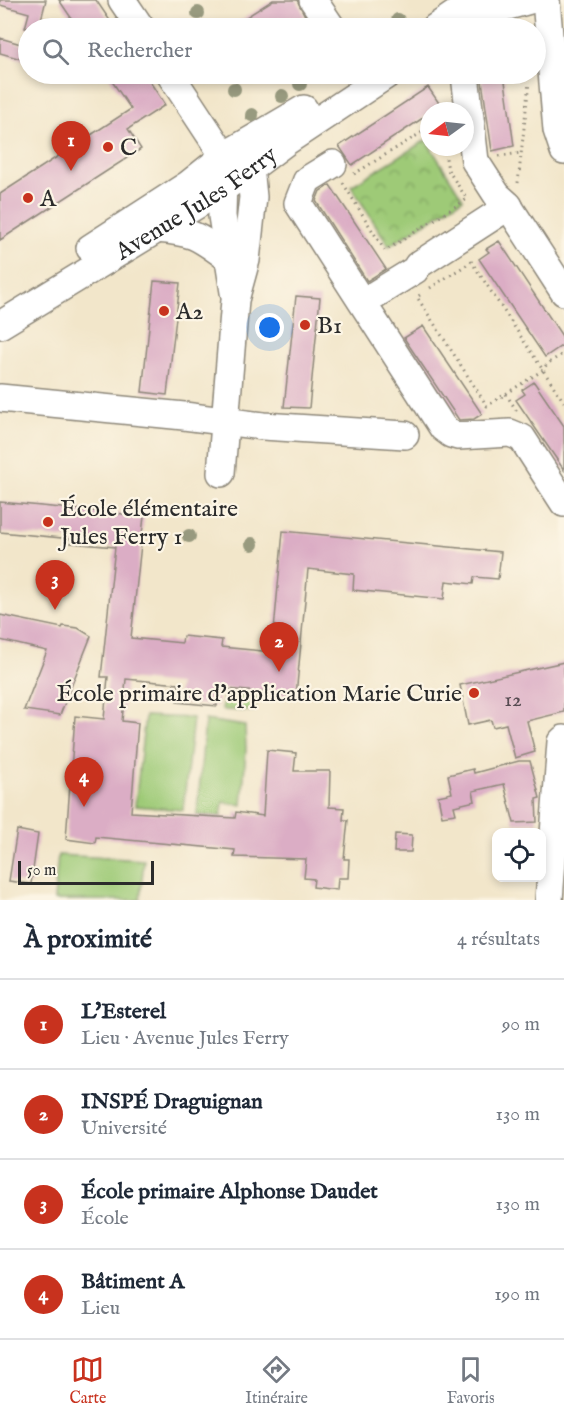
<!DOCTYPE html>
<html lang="fr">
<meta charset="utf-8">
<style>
body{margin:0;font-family:"IM FELL English",serif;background:#f6f6f7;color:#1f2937}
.controls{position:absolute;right:18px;bottom:18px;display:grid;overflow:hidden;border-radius:12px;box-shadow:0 3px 9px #0003}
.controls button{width:54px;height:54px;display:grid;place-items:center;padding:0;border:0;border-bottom:2px solid #e0e1e3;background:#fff;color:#1f2937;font:30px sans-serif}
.compass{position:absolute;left:420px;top:102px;width:54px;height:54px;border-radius:50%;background:#fff;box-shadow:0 3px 9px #0003;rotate:255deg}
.scale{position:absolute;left:18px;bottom:15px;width:136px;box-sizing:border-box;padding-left:6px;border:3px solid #2b2b2b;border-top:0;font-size:16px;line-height:21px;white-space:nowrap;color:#2b2b2b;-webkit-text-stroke:4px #fcf5e5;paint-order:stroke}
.you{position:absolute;left:270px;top:328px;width:21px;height:21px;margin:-15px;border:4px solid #fff;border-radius:50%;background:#1a73e8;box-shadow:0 0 0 9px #1a73e833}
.badge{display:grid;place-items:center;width:39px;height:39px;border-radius:50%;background:#c8321e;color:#fff;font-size:20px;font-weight:700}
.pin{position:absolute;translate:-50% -50px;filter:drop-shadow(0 2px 3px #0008)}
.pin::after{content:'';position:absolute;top:32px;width:21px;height:18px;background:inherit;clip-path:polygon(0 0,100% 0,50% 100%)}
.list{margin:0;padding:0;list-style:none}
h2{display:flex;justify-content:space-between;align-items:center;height:78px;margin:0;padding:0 24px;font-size:26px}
h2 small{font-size:20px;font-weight:400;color:#747a83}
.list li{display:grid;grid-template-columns:39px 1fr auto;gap:18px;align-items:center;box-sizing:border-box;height:90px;padding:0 24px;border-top:2px solid #e0e1e3}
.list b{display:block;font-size:22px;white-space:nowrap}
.list p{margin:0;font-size:20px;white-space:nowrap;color:#747a83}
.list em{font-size:20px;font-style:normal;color:#747a83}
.icon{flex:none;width:33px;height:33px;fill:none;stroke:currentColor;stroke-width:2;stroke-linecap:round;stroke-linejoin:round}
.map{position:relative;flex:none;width:564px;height:900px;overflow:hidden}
.search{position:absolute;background:#fff;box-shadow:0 3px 9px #0003;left:18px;right:18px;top:18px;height:66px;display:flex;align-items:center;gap:15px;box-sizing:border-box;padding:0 21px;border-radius:33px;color:#747a83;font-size:22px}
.sheet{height:438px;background:#fff}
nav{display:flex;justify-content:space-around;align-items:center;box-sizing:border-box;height:84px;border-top:2px solid #e0e1e3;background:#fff;font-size:16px;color:#747a83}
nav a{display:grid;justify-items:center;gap:3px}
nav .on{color:#c8321e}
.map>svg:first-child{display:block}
.grass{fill:#9eca77;stroke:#647a51;stroke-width:1.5}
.park{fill:url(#park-crowns);stroke:#647a51;stroke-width:1.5}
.building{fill:#dbadc5}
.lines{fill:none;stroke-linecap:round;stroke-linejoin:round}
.minor-casing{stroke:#8e887a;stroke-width:30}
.path{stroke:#8e887a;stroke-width:3;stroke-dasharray:1.5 4.5;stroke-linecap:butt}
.minor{stroke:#fff;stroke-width:27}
.tree{fill:#989a7f}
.poi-dot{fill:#c8321e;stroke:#fcf5e5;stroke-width:2}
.labels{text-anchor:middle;stroke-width:4.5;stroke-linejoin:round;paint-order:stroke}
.number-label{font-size:21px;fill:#574c52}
.poi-label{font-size:24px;fill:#2b2b2b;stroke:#fcf5e5;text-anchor:start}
.street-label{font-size:24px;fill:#2b2b2b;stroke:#fcf5e5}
</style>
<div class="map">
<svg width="564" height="900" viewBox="0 0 564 900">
<defs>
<pattern id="park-crowns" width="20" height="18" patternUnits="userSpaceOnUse" patternTransform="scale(1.5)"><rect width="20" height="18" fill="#9eca77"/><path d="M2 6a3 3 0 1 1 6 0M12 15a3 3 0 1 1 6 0" fill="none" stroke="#81a462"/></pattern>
</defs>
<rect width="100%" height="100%" fill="#fcf5e5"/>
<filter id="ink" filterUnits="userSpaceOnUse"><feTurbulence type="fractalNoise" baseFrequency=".0167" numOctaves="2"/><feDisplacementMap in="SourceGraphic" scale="12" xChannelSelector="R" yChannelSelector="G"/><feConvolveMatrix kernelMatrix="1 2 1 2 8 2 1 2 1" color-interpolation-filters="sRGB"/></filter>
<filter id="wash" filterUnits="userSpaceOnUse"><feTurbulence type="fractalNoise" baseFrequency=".008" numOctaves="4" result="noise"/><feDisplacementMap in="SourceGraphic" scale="24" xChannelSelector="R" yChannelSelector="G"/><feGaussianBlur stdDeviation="1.35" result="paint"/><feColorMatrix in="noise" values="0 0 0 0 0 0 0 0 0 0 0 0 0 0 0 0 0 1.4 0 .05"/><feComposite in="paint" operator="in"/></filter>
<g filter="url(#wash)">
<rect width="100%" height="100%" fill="#f2e6ca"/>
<path class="grass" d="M224,694L259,697L254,711L222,710Z
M145,716L193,718L183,810L135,806Z
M205,720L245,726L246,749L242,805L223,802L221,816L197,815Z
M58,855L144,860L140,900H54Z"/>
<path class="park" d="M426,140L463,199L389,246L351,186Z"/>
<g id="blocks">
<path class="building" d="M0,0H46L39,28H25L29,13L0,5Z
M59,0H96L115,28H78Z
M273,0H297L305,16L286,28H229Z
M0,38L28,46V61L0,53Z
M107,74H145L165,105L128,129L141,149L0,240V194L131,109Z
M481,74H504L514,146L492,151Z
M428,87L441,106L434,111H429V114L352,165L339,146Z
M330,185L386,269L367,281L316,201L320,191Z
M499,241L564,339V344L545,357L479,259L489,252L486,249Z
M154,281L180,283L167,395L142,392Z
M296,296L320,298L309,408L284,407Z
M423,326L482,414L474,419L459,420L404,338Z
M534,382L564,426V470L516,400L525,394L522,390Z
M0,502L144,516L131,638L182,643L183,636L222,640L221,647L272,652L283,531L501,552L498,579L474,577L473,584L446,581L444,599L353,590L354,574L308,569L296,696L218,688L217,706L177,702L179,684L126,679L122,721L138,723L131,812L235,818L236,812L263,816L267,750L296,753L294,771H330L329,807L344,808L343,820H348L344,859H349L348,878H338L337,890L313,887L314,879L304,878L306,859L234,857L235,850L96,837L95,843L66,839L75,716L104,719L108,677H101L115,547L71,543L72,539L0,532Z
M0,615L62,628L63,626L78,628L91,636L60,715L24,710L47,651L0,640Z
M564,662V712L527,721L535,752L515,758L506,724L493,727L491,720L468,725L460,685Z
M519,761H530L540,798L536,799L537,822L514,823L504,784L473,791L475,801L454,806L456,814L442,816L438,796L452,793L448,775L473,769L474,773Z
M17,830L38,834L31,884L9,881Z
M395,834L412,835L411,852H394Z"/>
</g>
</g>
<g filter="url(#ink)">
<use href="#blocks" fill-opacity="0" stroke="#8e887a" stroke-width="1.5"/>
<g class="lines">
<g class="minor-casing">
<g id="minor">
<path d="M122,0L141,28"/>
<path d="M313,0L332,28"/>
<path d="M546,0L557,130L564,151"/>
<path d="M475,15L530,0"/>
<path d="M435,28L476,0"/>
<path d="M170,74L224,156"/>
<path d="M465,75L475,161L497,195L507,204L564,292"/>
<path d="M333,164L307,180L298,203L443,428L451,434L458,436L510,433L522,438L564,503"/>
<path d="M223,176L222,216L234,292"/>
<path d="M156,229C194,232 198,236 228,258"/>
<path d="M90,248L189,184L224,156L304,109"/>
<path d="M363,302L415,270L418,265L509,206"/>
<path id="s1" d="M0,325L223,189L287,141L388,74"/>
<path d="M0,398L184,416L263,426L405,435"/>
<path d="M221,473L235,300L246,260L253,197L250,168L236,162"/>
<path d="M549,900L561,742L564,739"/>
</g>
</g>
<path class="path" d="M499,156L521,153
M354,174L429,128
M343,183L385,251L467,199L448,170L444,147
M518,183L529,82
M471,261L564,402
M430,288L471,262
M420,295L417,297L487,406L543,370L547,364L564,353
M506,394L518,413"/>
<use href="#minor" class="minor"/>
</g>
<g class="tree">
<circle cx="198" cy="13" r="7"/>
<circle cx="398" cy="20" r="7"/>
<circle cx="300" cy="84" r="7"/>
<circle cx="234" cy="89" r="7"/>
<circle cx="282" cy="96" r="7"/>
<circle cx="252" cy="115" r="7"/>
<circle cx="189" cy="536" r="7"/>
<circle cx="252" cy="544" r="7"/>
</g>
</g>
<g class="poi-dot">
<circle cx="108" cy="147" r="6"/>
<circle cx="28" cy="198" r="6"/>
<circle cx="164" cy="311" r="6"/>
<circle cx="305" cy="325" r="6"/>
<circle cx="48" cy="522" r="6"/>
<circle cx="474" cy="693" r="6"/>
</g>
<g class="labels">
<g class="number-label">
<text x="513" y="706">12</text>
</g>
<g class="poi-label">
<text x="120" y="155">C</text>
<text x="40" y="206">A</text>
<text x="176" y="319">A2</text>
<text x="317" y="333">B1</text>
<text x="60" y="516">École élémentaire<tspan x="60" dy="28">Jules Ferry 1</tspan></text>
<text x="462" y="701" text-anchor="end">École primaire d'application Marie Curie</text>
</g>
<g class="street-label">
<text dy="8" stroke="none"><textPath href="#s1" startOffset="231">Avenue Jules Ferry</textPath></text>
</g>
</g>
</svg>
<div class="controls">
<button><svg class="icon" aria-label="locate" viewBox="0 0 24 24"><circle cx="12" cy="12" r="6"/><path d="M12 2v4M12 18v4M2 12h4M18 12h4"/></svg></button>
</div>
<svg class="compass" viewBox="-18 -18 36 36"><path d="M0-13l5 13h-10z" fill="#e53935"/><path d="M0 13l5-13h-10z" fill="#747a83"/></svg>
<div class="scale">50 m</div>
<div class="you"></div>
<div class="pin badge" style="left:71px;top:171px">1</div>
<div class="pin badge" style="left:279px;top:672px">2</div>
<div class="pin badge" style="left:55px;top:610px">3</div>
<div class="pin badge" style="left:84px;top:807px">4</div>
<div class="search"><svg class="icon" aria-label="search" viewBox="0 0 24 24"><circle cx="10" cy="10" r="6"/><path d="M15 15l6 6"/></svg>Rechercher</div>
</div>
<section class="sheet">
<h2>À proximité<small>4 résultats</small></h2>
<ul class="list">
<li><span class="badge">1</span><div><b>L'Esterel</b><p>Lieu · Avenue Jules Ferry</p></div><em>90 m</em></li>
<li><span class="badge">2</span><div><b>INSPÉ Draguignan</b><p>Université</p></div><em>130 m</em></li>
<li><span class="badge">3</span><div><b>École primaire Alphonse Daudet</b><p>École</p></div><em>130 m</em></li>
<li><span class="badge">4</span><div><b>Bâtiment A</b><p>Lieu</p></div><em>190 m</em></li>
</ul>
</section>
<nav>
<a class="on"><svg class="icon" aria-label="map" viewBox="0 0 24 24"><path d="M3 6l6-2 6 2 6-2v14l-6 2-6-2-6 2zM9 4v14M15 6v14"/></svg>Carte</a>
<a><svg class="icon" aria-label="directions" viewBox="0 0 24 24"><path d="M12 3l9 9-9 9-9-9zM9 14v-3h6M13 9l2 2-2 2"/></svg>Itinéraire</a>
<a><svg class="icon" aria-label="saved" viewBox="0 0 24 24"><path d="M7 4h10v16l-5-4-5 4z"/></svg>Favoris</a>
</nav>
